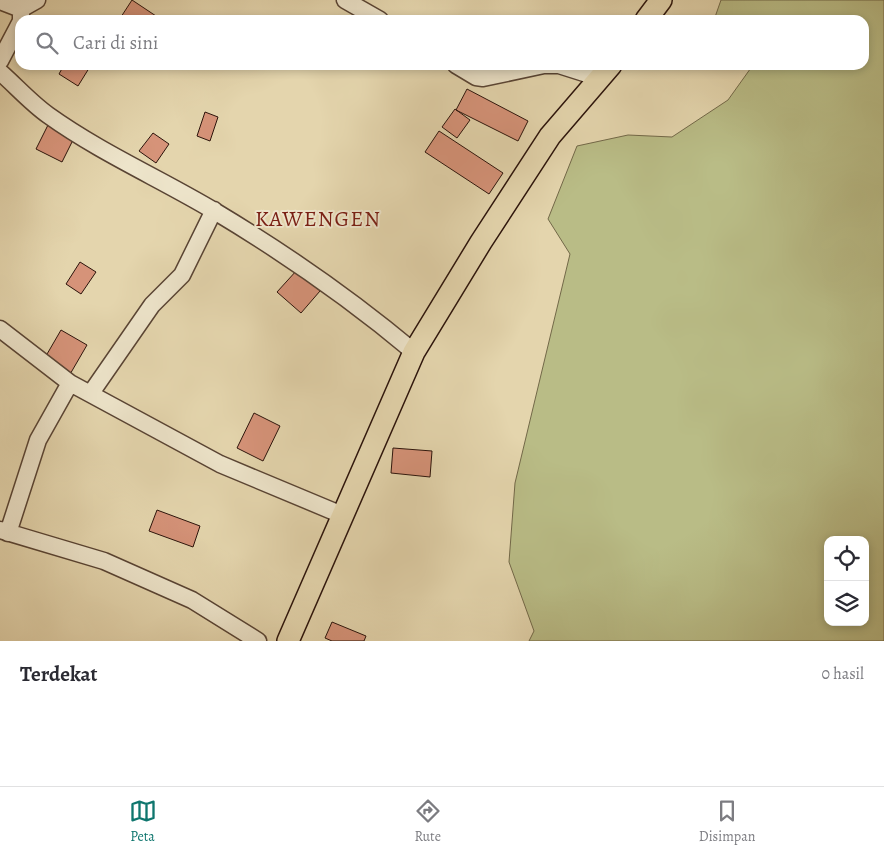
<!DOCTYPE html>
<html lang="id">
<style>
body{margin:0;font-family:Alegreya,serif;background:#f7f7f7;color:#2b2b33}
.controls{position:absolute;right:15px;bottom:15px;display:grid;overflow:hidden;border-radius:10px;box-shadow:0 2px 8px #0003}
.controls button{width:45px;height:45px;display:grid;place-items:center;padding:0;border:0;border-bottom:1px solid #e1e1e2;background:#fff;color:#2b2b33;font:25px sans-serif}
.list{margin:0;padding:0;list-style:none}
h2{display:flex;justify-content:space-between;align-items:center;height:65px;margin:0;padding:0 20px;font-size:21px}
h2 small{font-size:16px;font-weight:400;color:#7c7c81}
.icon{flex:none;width:28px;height:28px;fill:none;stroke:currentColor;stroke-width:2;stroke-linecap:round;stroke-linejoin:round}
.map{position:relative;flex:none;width:884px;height:641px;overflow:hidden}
.search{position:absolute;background:#fff;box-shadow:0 2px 8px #0003;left:15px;right:15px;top:15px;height:55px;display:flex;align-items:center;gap:12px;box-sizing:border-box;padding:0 18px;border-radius:15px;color:#7c7c81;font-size:19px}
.sheet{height:145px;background:#fff}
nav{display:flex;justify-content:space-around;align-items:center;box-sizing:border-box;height:70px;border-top:1px solid #e1e1e2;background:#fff;font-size:14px;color:#7c7c81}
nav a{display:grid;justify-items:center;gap:2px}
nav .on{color:#0f766e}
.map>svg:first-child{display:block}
.green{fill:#b9bc86;stroke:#726848;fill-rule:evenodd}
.building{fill:#d69379;stroke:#2b130b}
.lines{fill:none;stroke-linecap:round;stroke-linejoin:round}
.minor-casing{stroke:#594434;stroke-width:19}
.major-casing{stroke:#2b130b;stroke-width:24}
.minor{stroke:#ede4ca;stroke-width:16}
.major{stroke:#e4d5ad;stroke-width:21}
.labels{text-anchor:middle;stroke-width:4;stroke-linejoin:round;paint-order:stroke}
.quarter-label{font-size:22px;letter-spacing:1px;fill:#7a1f14;stroke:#ede4ca}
</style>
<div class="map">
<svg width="884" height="641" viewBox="0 0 884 641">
<rect width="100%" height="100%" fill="#e4d5ad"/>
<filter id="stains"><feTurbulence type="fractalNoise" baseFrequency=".004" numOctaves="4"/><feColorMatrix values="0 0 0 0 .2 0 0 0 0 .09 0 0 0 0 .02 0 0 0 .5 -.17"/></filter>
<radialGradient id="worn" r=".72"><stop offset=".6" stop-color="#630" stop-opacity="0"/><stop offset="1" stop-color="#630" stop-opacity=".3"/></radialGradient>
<path class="green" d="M721,0H884V641H529L534,631L509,562L515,483L570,254L548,219L577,146L628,135L672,137L728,100L753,65H864V20H714ZM828,540H865V622H828Z"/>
<path class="building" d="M132,0L159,18L158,20H119Z
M64,65H91L78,86L59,74Z
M467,89L528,121L518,141L456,110Z
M455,109L470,120L457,138L442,127Z
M205,112L218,117L210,141L197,136Z
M48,125L74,138L62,162L36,149Z
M439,131L503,173L489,194L425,152Z
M153,133L169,144L156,163L139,151Z
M80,262L96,272L81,294L66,284Z
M297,270L320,291L301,313L277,292Z
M61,330L87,345L69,376L43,361Z
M254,413L280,426L263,461L237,448Z
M393,448L432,451L430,477L391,473Z
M157,510L200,526L193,547L149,531Z
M332,622L366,636L364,641H332L325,638Z"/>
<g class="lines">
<g class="minor-casing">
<path id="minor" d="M345,0L380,20
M0,1L21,9V20
M21,9L37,0
M0,61L20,23
M456,65L476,77L483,78L544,65
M546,65H559L600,78
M0,72C16,86 31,103 48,115C101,153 161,179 216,212C286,254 352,300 414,352
M0,329L70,383L220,464L342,515
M91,393L152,305L182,275L214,210
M0,530L104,561L192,600L258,641
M8,533L38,440L70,383"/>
</g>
<g class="major-casing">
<path id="major" d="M646,20L661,0
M288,641L414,352L481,242L550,136L611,65"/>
</g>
<use href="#minor" class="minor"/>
<use href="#major" class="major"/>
</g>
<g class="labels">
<g class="quarter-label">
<text x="318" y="226">KAWENGEN</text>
</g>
</g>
<rect width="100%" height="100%" filter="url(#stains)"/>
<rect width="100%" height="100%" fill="url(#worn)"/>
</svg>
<div class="controls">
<button><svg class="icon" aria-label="locate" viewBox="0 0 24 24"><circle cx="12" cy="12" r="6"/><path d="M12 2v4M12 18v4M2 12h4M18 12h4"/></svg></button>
<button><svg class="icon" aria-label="layers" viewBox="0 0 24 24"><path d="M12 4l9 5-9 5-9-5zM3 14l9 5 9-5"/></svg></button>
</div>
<div class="search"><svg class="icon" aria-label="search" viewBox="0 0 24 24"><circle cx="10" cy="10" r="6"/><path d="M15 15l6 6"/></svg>Cari di sini</div>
</div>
<section class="sheet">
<h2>Terdekat<small>0 hasil</small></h2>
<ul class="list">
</ul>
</section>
<nav>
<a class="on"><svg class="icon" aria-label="map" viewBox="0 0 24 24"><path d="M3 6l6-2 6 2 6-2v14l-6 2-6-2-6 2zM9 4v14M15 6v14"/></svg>Peta</a>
<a><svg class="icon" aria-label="directions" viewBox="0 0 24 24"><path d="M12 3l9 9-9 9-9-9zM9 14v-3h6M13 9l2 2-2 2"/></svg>Rute</a>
<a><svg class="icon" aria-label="saved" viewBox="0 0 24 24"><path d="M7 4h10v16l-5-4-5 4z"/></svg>Disimpan</a>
</nav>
